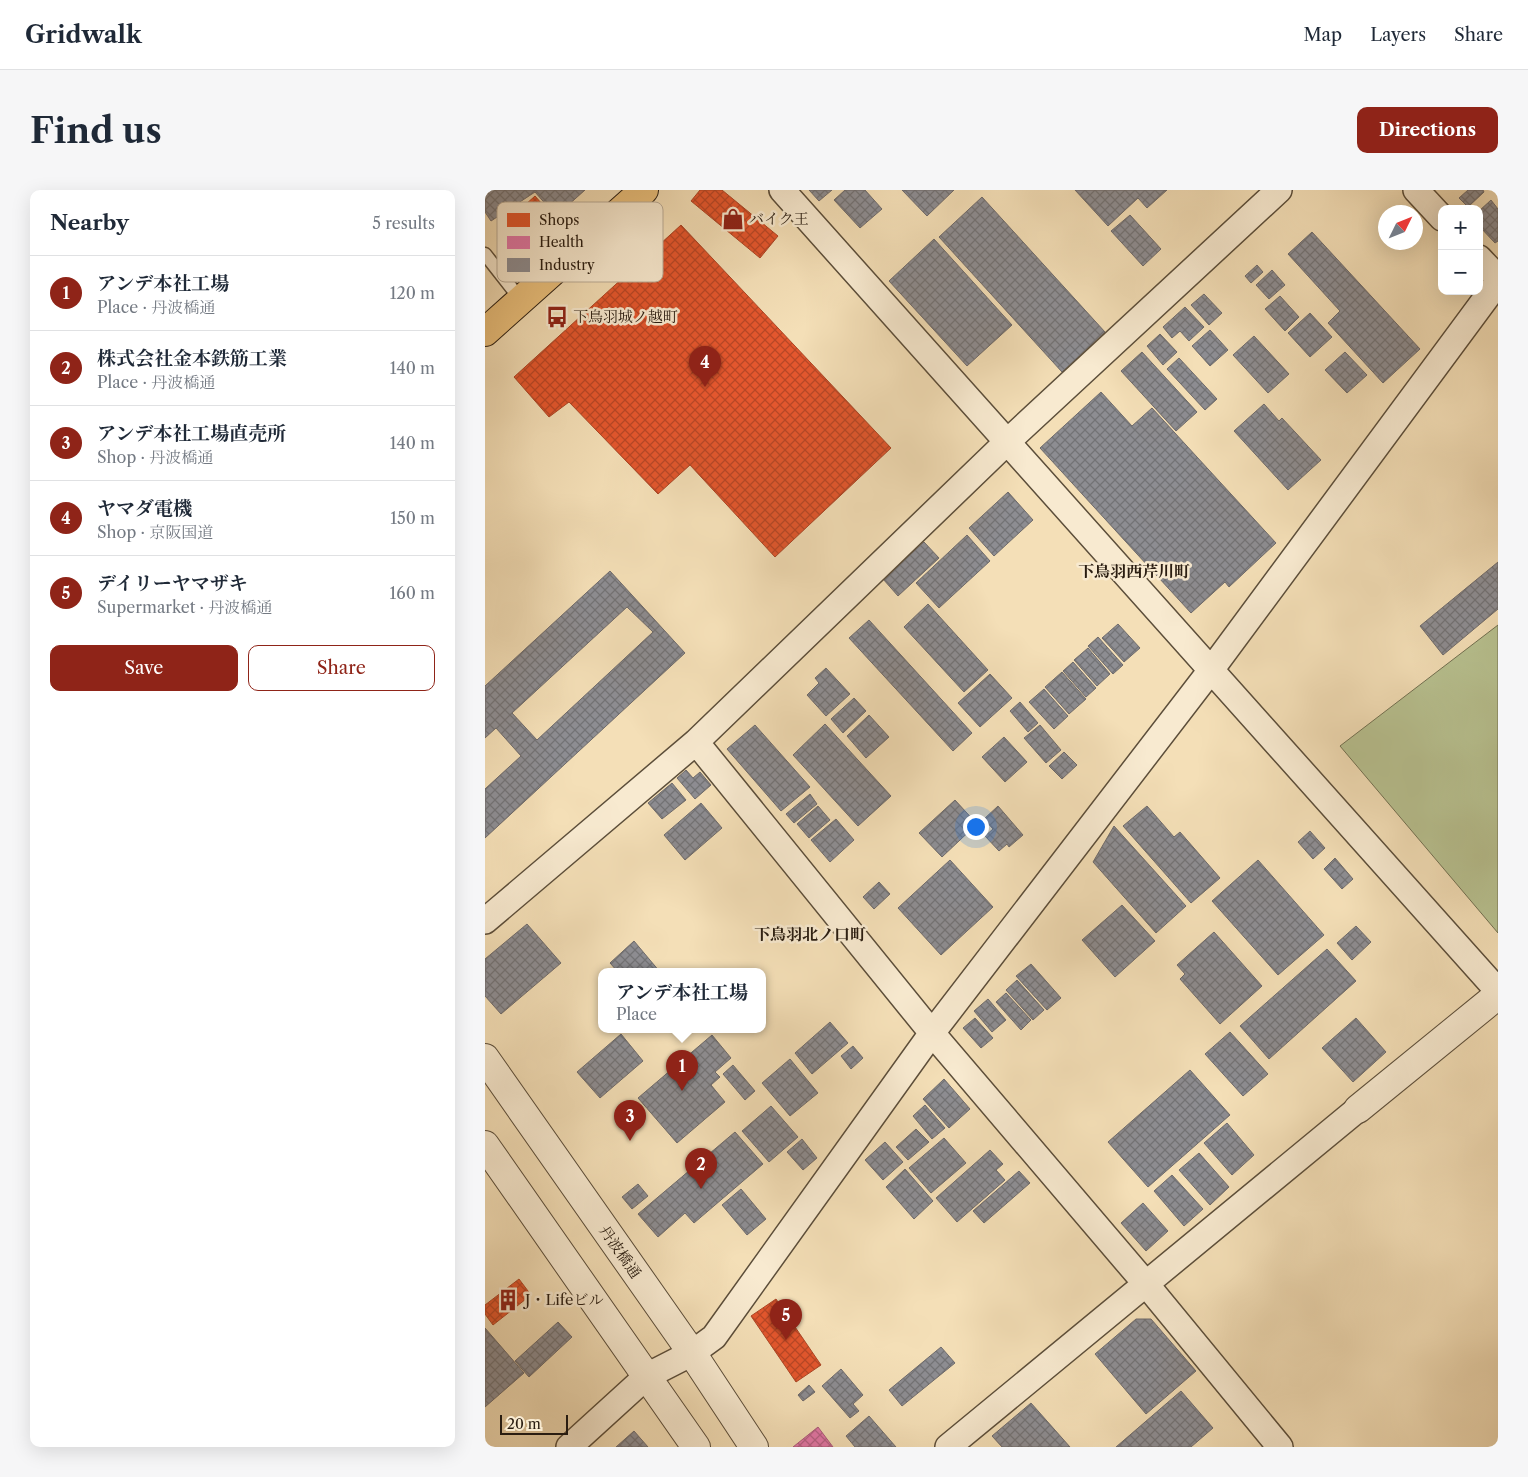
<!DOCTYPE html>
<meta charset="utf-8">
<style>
body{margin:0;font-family:"Libre Caslon Text","Noto Serif JP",serif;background:#f6f6f7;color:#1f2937}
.controls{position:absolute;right:15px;top:15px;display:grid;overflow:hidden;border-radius:10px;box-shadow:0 5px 20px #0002}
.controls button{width:45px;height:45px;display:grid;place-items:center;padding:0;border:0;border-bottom:1px solid #e0e1e3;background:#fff;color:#1f2937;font:25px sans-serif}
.compass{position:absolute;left:893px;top:15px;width:45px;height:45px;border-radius:50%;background:#fff;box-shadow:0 5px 20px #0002;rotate:47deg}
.scale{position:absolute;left:15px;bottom:12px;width:68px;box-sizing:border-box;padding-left:5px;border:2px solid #2a1d11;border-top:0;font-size:14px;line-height:18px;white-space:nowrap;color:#2a1d11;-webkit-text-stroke:4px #f8ead0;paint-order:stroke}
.you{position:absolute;left:490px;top:636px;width:18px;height:18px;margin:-12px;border:4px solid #fff;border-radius:50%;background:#1a73e8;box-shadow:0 0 0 8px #1a73e833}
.badge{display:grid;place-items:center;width:32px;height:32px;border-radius:50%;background:#8f2418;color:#fff;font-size:16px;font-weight:700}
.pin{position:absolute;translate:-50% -41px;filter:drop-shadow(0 1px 2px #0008)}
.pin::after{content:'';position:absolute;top:26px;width:18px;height:15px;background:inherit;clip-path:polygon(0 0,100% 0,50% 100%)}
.popup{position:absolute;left:113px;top:778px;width:168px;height:65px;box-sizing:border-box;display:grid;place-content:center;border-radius:10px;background:#fff;filter:drop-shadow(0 1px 4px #0005);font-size:16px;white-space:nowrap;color:#747a83}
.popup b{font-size:19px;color:#1f2937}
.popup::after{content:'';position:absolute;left:50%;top:100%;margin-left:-10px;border:10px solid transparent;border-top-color:#fff}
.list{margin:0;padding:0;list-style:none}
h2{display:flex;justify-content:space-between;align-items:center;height:65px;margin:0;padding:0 20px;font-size:21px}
h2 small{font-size:16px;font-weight:400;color:#747a83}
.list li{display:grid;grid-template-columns:32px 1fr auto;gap:15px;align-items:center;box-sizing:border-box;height:75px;padding:0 20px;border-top:1px solid #e0e1e3}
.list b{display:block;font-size:19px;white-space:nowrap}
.list p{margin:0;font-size:16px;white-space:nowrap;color:#747a83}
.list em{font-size:16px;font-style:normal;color:#747a83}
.actions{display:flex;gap:10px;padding:15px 20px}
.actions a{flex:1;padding:11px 0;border:1px solid #8f2418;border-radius:10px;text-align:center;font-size:18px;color:#8f2418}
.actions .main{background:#8f2418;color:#fff}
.map{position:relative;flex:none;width:1013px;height:1257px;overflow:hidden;border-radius:10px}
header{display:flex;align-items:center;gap:30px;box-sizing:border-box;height:70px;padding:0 25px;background:#fff;border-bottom:1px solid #e0e1e3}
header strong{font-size:24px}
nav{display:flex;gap:28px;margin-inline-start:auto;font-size:18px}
.intro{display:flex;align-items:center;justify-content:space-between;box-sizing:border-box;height:120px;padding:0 30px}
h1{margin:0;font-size:35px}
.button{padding:12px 22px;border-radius:10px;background:#8f2418;color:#fff;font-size:18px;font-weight:700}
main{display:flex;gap:30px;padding:0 30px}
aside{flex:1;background:#fff;border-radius:10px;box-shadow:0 5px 20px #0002}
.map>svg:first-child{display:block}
.green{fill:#b8c291;stroke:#717051}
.shops{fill:url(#shops-cross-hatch);stroke:#ac4625}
.health{fill:url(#health-cross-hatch);stroke:#ac5c7b}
.industry{fill:url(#industry-cross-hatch);stroke:#6f6b6b;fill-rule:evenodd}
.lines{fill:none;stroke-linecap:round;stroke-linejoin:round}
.service-casing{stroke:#5c4e3a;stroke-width:15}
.minor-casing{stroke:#5c4e3a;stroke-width:28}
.tertiary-casing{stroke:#5c4e3a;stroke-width:30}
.trunk-casing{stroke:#2a1d11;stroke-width:30}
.service{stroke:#f8ead0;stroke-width:12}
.minor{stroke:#f8ead0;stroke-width:25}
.tertiary{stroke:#f8ead0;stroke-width:28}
.trunk{stroke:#eac07c;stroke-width:28}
.labels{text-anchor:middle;stroke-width:5;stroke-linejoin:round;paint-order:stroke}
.poi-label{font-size:15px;fill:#2a1d11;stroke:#f8ead0;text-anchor:start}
.street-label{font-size:15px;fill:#2a1d11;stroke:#f8ead0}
.neighbourhood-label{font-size:16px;font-weight:bold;fill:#2a1d11;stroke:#f8ead0}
.key{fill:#f8ead0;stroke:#baac97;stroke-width:1}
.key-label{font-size:14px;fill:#2a1d11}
</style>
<header>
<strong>Gridwalk</strong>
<nav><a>Map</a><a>Layers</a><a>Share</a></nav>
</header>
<div class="intro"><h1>Find us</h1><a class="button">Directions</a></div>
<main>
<aside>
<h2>Nearby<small>5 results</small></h2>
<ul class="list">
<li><span class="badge">1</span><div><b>アンデ本社工場</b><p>Place · 丹波橋通</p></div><em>120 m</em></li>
<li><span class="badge">2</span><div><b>株式会社金本鉄筋工業</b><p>Place · 丹波橋通</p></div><em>140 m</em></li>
<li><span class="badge">3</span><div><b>アンデ本社工場直売所</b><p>Shop · 丹波橋通</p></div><em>140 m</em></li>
<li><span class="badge">4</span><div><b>ヤマダ電機</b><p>Shop · 京阪国道</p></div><em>150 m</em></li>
<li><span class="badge">5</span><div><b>デイリーヤマザキ</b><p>Supermarket · 丹波橋通</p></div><em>160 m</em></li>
</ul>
<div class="actions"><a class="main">Save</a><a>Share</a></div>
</aside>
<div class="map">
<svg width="1013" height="1257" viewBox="0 0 1013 1257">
<defs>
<pattern id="shops-cross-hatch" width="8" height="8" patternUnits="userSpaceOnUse" patternTransform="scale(1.25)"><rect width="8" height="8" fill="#e4572e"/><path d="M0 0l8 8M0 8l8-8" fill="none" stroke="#b94726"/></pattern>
<pattern id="health-cross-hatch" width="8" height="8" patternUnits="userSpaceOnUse" patternTransform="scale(1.25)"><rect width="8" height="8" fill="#e377a8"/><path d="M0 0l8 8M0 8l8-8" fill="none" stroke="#b86187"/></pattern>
<pattern id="industry-cross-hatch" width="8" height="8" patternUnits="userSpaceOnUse" patternTransform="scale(1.25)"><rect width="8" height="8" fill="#8d8d92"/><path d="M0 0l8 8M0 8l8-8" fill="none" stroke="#737376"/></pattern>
</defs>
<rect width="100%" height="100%" fill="#f4dfb7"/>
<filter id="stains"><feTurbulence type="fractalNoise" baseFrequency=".004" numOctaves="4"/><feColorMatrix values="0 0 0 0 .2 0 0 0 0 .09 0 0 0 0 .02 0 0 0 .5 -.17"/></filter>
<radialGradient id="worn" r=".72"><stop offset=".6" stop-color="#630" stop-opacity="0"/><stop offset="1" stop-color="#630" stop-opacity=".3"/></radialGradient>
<path class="green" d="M1013,435V743L855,556Z"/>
<path class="shops" d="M215,0H237L293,46L275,68L206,11Z
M50,6L71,30L52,46L48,41L39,49L20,28L38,13L40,15Z
M196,35L406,258L290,367L205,275L173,304L84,212L64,227L29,187Z
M34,1089L46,1105L8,1135L0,1124V1115Z
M291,1109L336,1175L311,1192L266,1126Z"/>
<path class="health" d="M333,1237L348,1257H308Z"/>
<path class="industry" d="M0,0H100L71,26L50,2L6,31L0,22Z
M324,0H347L334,11Z
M360,0H380L397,19L375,38L349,10Z
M417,0H469L442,26Z
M590,0H682L662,18L653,8L623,36Z
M983,0H998L999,2L983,17L974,8Z
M497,7L620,142L577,182L454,47Z
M1006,10L1013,19V51L1010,53L994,36V21Z
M645,25L676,59L658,76L626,41Z
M827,42L935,159L898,193L843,133L855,121L803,64Z
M449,49L527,135L482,176L404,91Z
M772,75L778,82L766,93L760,86Z
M787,80L800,95L784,109L771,95Z
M719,104L737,123L724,135L706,115Z
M795,106L814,127L800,141L780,119Z
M700,117L719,137L704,151L695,141L687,148L678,137Z
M825,123L847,147L825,167L803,143Z
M725,140L743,160L725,176L707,156Z
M675,144L692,162L678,175L662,156Z
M769,146L804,184L783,203L748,165Z
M657,162L712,222L691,241L636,181Z
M860,162L882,185L862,203L840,180Z
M694,168L732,209L720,220L682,179Z
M616,202L647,236L667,218L791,353L744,397L740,392L706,423L555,258Z
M779,214L794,231L797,228L836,270L803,300L749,241Z
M523,302L548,330L509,366L484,338Z
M482,345L505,371L454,418L431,393Z
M439,352L454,368L413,406L398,389Z
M1013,372V419L958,465L935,436Z
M125,381L200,463L0,648V599L36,566L11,538L0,548V496ZM142,417L168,442L52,550L27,523Z
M443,414L503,480L479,502L419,437Z
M384,430L487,543L468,561L364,448Z
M633,434L655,458L639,472L617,448Z
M613,447L638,475L628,484L603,456Z
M603,458L625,484L612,496L589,470Z
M588,472L611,498L601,507L578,481Z
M341,478L365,504L341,526L322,505L334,493L330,488Z
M577,482L601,509L584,524L560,497Z
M505,484L527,508L495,537L473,513Z
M559,499L583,526L569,539L544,512Z
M369,508L381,521L358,543L346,529Z
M535,512L553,533L543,542L525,521Z
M384,525L404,547L381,568L362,546Z
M340,534L406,606L373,636L308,565Z
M270,535L325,597L296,621L242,559Z
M555,535L576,560L561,573L539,548Z
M519,547L542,572L520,592L497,567Z
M579,562L592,575L577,589L564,576Z
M201,580L208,588L215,582L226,595L210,609L192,588Z
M187,593L201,610L177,629L163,613Z
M325,604L332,614L309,633L301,624Z
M470,610L492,634L457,667L434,643Z
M216,613L237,638L200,670L179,645Z
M333,616L345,630L324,648L312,634Z
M513,616L538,645L524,657L522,654L514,661L500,646L508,639L499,629Z
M662,616L689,647L695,642L735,688L706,713L638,636Z
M351,629L369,650L345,672L326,650Z
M629,636L701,716L671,743L608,672Z
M825,641L840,658L828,669L813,652Z
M850,668L868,689L857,699L839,679Z
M465,670L508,717L456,765L413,718Z
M773,670L839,745L793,785L727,711Z
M394,692L405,704L389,719L378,707Z
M637,715L670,751L630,787L597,750Z
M42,734L76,773L16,824L0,806V769Z
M871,736L886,752L867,770L852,753Z
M729,742L777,796L735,834L695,789L700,784L692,775Z
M149,751L175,782H133L125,773Z
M842,759L871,791L784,869L755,836Z
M546,774L576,808L562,820L531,786Z
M532,790L559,820L548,830L521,800Z
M521,803L546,830L536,840L511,812Z
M503,809L521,830L507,842L489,821Z
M490,828L508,848L496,858L478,838Z
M871,828L901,862L868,892L837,858Z
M345,832L363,853L327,884L310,863Z
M745,842L783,884L758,906L720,864Z
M136,844L158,871L115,908L92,882Z
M227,845L246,868L230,882L235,887L226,895L240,912L192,953L153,908Z
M368,856L378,868L366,879L356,866Z
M305,869L333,903L305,926L277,893Z
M248,875L270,901L260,910L238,884Z
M705,880L745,925L663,997L623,952Z
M459,889L485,919L464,938L438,909Z
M440,915L460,938L447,949L428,926Z
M286,916L313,947L284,972L257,941Z
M742,933L769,965L747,985L719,953Z
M431,939L444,952L423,970L411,957Z
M250,942L278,974L209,1033L200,1023L173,1047L153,1024Z
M459,948L481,973L446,1003L424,978Z
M317,949L332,968L318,980L302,962Z
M400,952L418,972L398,990L380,970Z
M505,960L518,974L511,980L520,990L472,1032L451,1008Z
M714,963L744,997L725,1015L694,980Z
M420,979L448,1011L429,1029L401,997Z
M534,981L545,993L499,1033L488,1021Z
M687,985L718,1019L699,1036L669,1001Z
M153,994L163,1006L147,1019L137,1007Z
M256,999L281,1029L262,1045L237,1015Z
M658,1013L683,1041L661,1061L636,1033Z
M651,1129H666L711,1181L661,1224L610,1164Z
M73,1132L87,1147L44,1187L30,1171Z
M0,1138L39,1183L0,1217Z
M456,1157L470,1173L417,1216L404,1200Z
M356,1179L378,1205L368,1214L374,1221L365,1228L337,1196Z
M324,1195L330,1202L318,1211L313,1205Z
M696,1201L728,1238L706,1257H631Z
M546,1213L585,1257H517L507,1246Z
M384,1226L411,1257H370L361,1246Z
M149,1241L163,1257H131Z"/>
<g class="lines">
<g class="service-casing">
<path id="service" d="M0,64L36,110"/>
</g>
<g class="minor-casing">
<path id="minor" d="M297,0L1013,801
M931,0L957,28
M994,68L1013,88
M211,552L447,843L661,1094L795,1257
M0,731L211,552L522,252L794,0
M84,1257L162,1186L207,1163L229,1147L447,843L726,480L1013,92
M463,1257L873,919"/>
</g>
<g class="tertiary-casing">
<path id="tertiary" d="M0,868L207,1163L269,1257
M873,919L1013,805
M0,955L211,1257"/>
</g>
<g class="trunk-casing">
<path id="trunk" d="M0,142L159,0"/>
</g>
<use href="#service" class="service"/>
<use href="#minor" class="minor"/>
<use href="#tertiary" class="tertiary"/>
<use href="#trunk" class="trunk"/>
</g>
<defs>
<g id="shop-bare" transform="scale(1.725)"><path d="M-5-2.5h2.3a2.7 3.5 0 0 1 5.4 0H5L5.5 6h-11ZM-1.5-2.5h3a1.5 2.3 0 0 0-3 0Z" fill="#8f2418" stroke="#f8ead0" stroke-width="2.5" paint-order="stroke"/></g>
<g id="bus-bare" transform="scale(1.725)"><path d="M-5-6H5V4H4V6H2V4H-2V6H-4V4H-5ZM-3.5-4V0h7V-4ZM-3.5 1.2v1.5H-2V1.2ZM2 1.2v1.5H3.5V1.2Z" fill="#8f2418" stroke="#f8ead0" stroke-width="2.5" paint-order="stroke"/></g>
<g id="building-bare" transform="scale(1.725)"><path d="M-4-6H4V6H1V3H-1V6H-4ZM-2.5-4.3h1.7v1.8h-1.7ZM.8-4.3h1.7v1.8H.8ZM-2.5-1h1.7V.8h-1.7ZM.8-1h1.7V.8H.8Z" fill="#8f2418" stroke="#f8ead0" stroke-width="2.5" paint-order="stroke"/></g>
</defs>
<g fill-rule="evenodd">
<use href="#shop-bare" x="248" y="29"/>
<use href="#bus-bare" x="72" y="127"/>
<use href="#building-bare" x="23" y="1110"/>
</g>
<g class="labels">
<g class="poi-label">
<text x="264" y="34">バイク王</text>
<text x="88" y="132">下鳥羽城ノ越町</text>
<text x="40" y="1115">J・Lifeビル</text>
</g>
<g class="street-label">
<text transform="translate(135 1062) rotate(55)" y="5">丹波橋通</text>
</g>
<g class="neighbourhood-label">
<text x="649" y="387">下鳥羽西芹川町</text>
<text x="325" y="750">下鳥羽北ノ口町</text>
</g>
</g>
<rect x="12" y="12" width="166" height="80" rx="8" class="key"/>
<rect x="22" y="23" width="23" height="14" fill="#e4572e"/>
<rect x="22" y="46" width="23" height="13" fill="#e377a8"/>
<rect x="22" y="68" width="23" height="14" fill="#8d8d92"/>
<g class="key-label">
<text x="54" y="35">Shops</text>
<text x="54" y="57">Health</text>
<text x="54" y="80">Industry</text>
</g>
<rect width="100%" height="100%" filter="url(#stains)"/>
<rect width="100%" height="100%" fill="url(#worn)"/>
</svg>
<div class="controls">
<button>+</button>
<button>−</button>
</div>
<svg class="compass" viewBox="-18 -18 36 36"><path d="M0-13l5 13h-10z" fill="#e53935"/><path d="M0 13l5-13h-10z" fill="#747a83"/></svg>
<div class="scale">20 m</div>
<div class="you"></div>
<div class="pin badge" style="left:197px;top:901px">1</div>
<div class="popup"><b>アンデ本社工場</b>Place</div>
<div class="pin badge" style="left:216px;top:999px">2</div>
<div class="pin badge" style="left:145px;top:951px">3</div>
<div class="pin badge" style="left:220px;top:197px">4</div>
<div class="pin badge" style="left:301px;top:1150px">5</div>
</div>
</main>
